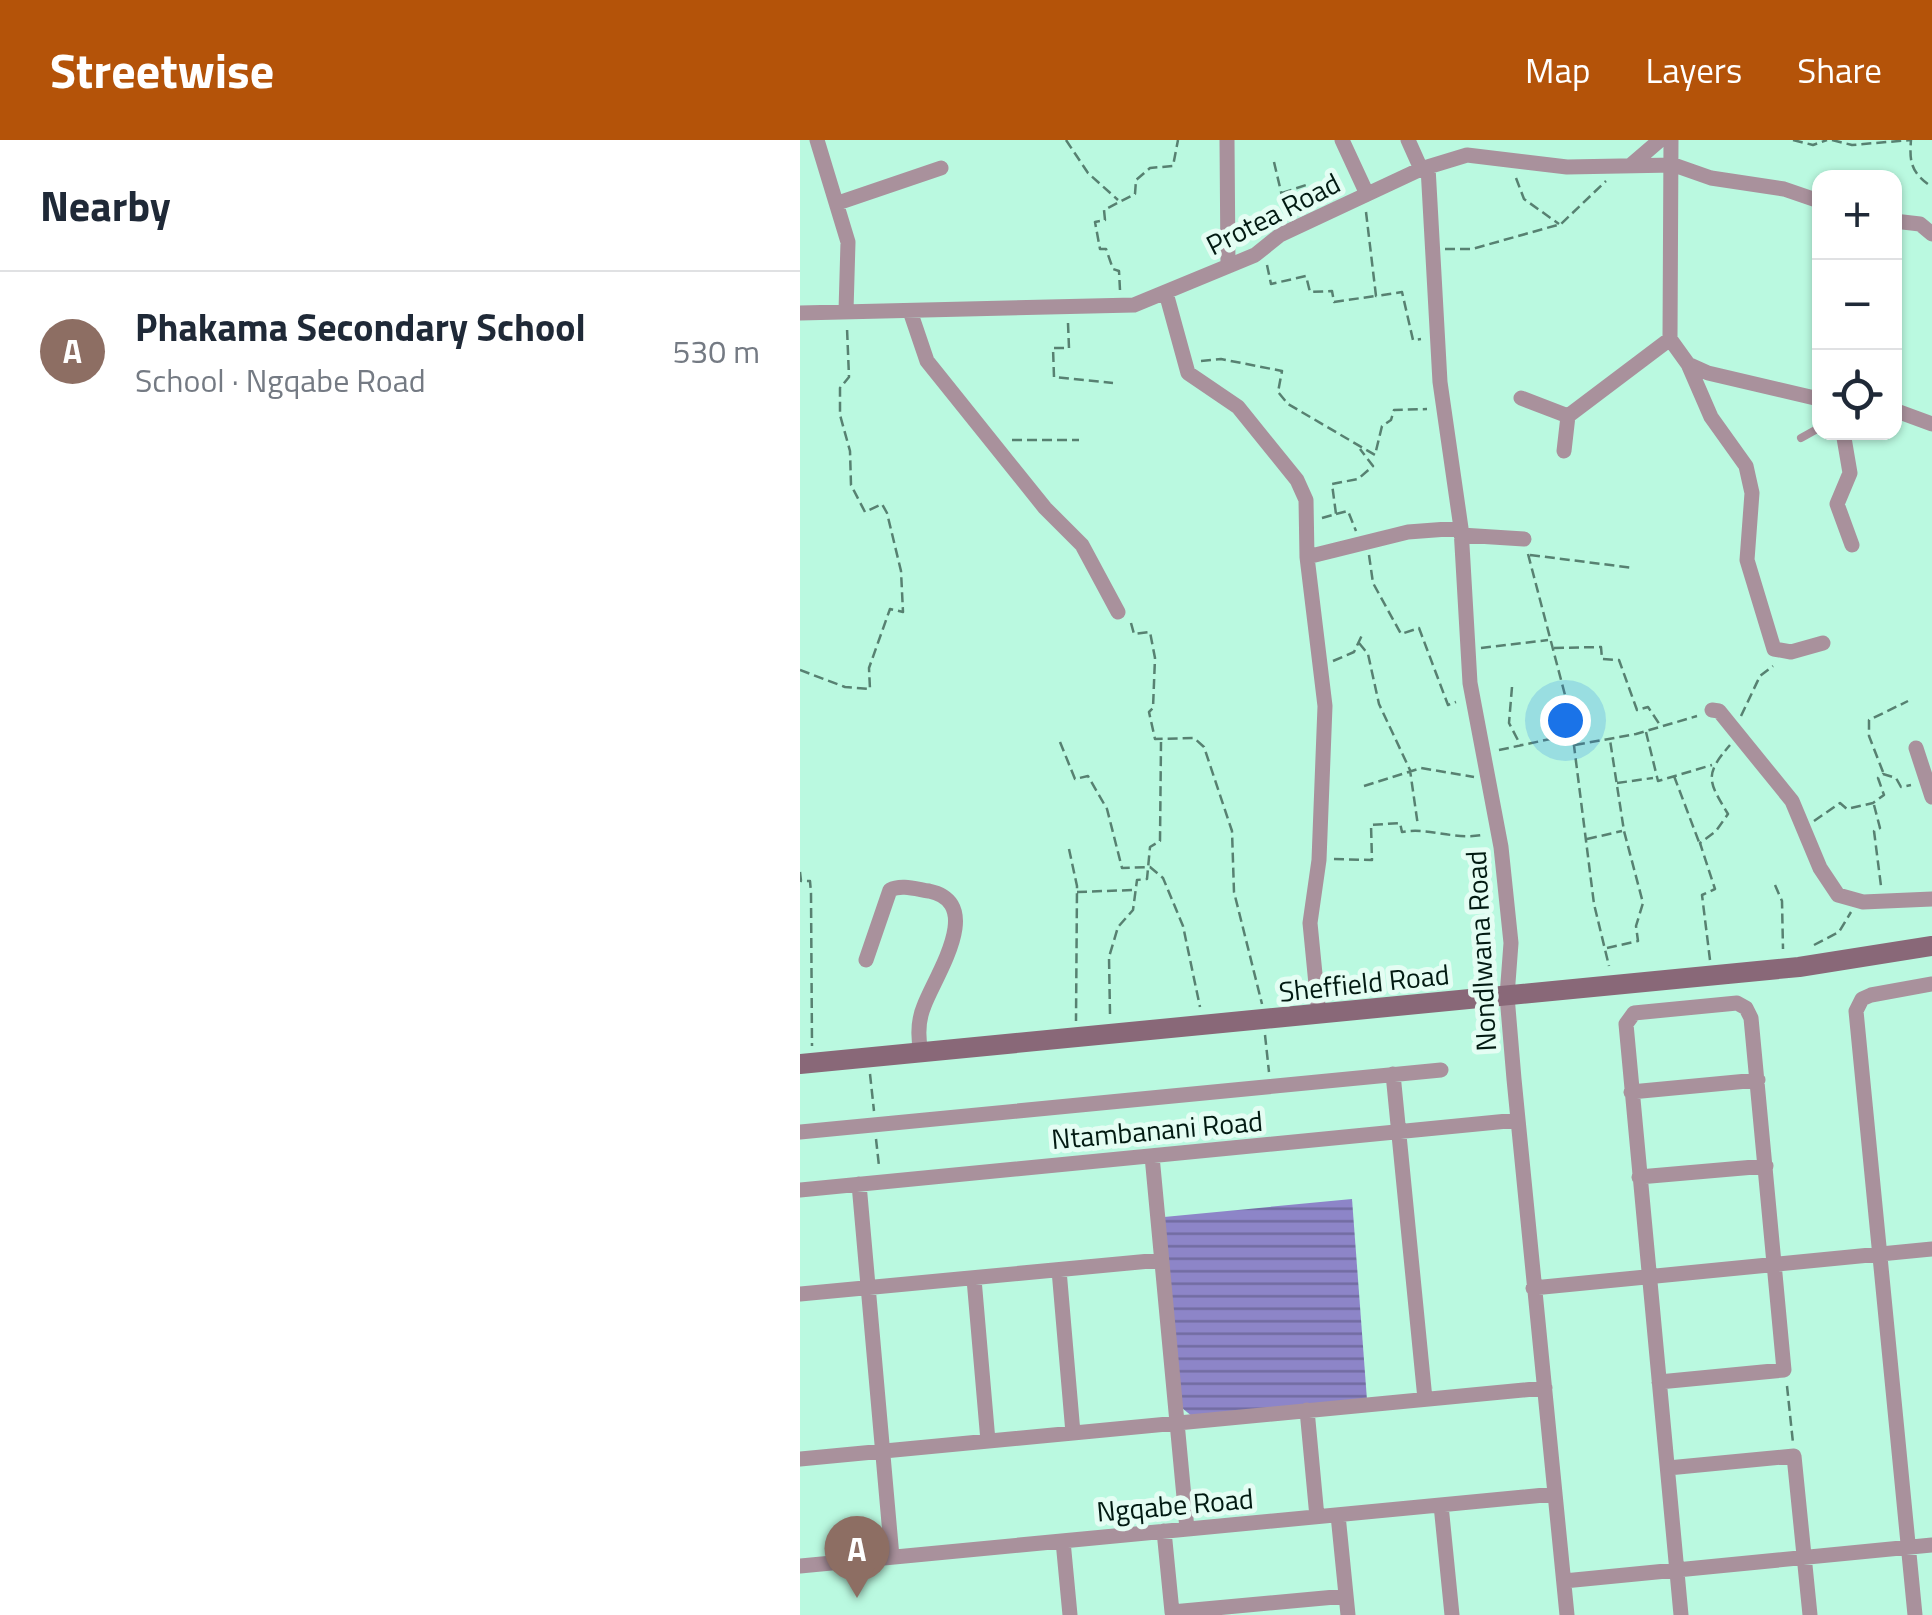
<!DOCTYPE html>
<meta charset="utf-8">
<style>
body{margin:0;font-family:"Titillium Web",sans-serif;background:#f2f2f3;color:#1f2937}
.controls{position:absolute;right:30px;top:30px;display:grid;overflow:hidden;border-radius:20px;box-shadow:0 2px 8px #0004}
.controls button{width:90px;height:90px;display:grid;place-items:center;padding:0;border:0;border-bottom:2px solid #e0e1e3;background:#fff;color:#1f2937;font:50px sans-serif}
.you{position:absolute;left:765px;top:580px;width:35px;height:35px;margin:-25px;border:8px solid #fff;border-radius:50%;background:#1a73e8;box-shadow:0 0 0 15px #1a73e833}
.badge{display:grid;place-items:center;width:65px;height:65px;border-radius:50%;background:#b45309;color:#fff;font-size:32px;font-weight:700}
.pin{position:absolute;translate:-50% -82px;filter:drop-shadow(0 2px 5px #0008)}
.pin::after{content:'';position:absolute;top:52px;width:35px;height:30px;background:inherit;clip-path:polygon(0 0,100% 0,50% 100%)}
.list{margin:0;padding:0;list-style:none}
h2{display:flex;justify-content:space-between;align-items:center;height:130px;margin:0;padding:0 40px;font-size:42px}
h2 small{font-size:32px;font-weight:400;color:#747a83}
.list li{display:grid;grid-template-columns:65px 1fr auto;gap:30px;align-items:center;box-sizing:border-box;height:160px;padding:0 40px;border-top:2px solid #e0e1e3}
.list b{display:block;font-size:38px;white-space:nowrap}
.list p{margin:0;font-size:32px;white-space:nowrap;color:#747a83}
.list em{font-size:32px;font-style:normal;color:#747a83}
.icon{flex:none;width:55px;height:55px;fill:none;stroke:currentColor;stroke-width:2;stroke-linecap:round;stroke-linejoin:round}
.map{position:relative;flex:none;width:1132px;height:1475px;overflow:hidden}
header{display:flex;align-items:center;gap:60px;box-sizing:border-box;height:140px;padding:0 50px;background:#b45309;color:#fff}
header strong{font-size:48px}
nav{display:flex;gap:55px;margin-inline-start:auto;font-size:35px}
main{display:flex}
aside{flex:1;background:#fff}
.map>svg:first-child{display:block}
.water{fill:url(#water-rules)}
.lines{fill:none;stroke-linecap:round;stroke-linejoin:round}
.path{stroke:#578171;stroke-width:2.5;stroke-dasharray:10 5;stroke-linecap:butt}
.lane{stroke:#a9919c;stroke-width:8}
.street{stroke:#a9919c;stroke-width:15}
.secondary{stroke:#896878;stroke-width:20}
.labels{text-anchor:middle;stroke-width:10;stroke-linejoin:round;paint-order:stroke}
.street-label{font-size:28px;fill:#021a12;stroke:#e4fdf3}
</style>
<header>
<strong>Streetwise</strong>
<nav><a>Map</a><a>Layers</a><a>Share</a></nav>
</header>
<main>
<aside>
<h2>Nearby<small></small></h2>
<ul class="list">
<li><span class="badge" style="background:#8d6e63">A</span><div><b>Phakama Secondary School</b><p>School · Ngqabe Road</p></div><em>530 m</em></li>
</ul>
</aside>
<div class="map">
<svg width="1132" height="1475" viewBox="0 0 1132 1475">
<defs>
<pattern id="water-rules" width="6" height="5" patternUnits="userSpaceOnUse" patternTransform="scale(2.5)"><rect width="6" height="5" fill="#8d85c8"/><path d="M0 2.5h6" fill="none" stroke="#716ca1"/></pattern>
</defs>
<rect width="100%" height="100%" fill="#baf9e0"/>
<path class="water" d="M552,1059L567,1260L393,1277L382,1268L364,1077Z"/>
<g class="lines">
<path class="path" d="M266,0L288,33L318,60
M993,0L1013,5L1027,0
M1032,0L1052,5L1111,0C1109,24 1112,33 1132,47
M474,22L486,73
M716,38L724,59L759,84
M482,53L509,44
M566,72L576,156L602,152L613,200L621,199
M645,109H672L761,84L806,41
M467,125L471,144L506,136L510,152L532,151L534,162L575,156
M320,150L319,131L313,129L306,109H300L295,82L305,80L304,70L335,54L336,40L350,28L373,26L378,0
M268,183L269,208H253L254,237L313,243
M401,221L421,219L482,231L478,252L488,264L575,315L582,286L591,280L594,270L627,269
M212,300H279
M536,374L548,371L556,391
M522,378L536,374L532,344L558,339L573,326L560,309
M728,414L770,574L794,764L809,826
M569,415L573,443L601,494L619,488L648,565L656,562
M730,415L834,428
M331,483L334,494L350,492L355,518L353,568L349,572L355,599L394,598L404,607L432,691L434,752L462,864
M559,503L568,514L579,564L610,630L618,686
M681,508L748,500
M754,508L801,507L802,519L819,520L837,570L848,567L860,585
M533,521L554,512L563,493
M0,530L45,547L70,549L69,528L90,469L103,472L101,431L87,373L82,364L65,372L51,345L50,311L40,275V248L49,237L47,188
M712,547L709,583L721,606
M941,576L960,536L973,526
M846,592L858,641L912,625
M260,602L275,639L288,636L307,669L322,728L350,727L363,738L383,786L400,867
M775,605L836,594L897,576
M699,610L769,595
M1083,632L1069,596V580L1108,561
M874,636L899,702
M817,643L853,638
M564,646L621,628L674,637
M1074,665L1080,688L1074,691L1081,746
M1014,681L1040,663L1047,669L1073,663L1084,655L1078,638L1083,634L1096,638L1101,647L1111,645
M787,699L822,691
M269,709L277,746L276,881
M534,719L572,720L571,685L600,683L602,692C629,687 652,700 682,695
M0,732L1,741H10L11,753L12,906
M975,745L982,761L983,809
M277,752L333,750
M1014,805L1039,792L1051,772
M807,808L838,801L836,786L843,763L824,691L810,600
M910,820L902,755L915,749L900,703L916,691L928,674C908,641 904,635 930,605
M310,874L309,817L318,787L333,770L337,740L347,739L350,707L360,701L361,602
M465,895L469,932
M70,934L74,971
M76,999L79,1026
M987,1246L993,1303"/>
<path class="lane" d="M1001,298L1019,288"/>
<path class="street" d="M17,0L48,102L46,171
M427,0L428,126
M542,0L567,54
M608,0L621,29
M871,0L870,199L888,224L908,233L1019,259
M831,25L860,0
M628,27L640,242L661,388L670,543L701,707L711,803L707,856L714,939L767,1475
M38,63L141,28
M1094,81L1120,84L1132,94
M366,153L388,233L438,267L497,340L506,360L507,417L525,566L519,720L510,783L519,875
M110,171L127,221L245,368L282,405L318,472
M0,173L334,165L455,115L480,95L621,29L667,15L767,27L874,25L911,38L984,49L1019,61
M888,224L911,277L946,326L952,353L947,420L974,509L991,512L1023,503
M721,258L768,276
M1094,270L1132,284
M768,276L870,199
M1043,292L1050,333L1037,364L1052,405
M764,311L768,276
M661,395L724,399
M507,417L608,392L661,388
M912,570L919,571L992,661L1020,728L1038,755L1063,762L1132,759
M1116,608L1132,657
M66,820L90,750C101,744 116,749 129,751C186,763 135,836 124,866C118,880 118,898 121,913
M593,934L625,1259
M831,952L958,940
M0,992L641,930
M352,1016L387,1389
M839,1037L966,1026
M59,1044L92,1417
M0,1050L718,980
M259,1130L273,1293
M174,1139L188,1301
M733,1148L1132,1109
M0,1154L361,1120
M859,1242L984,1230L951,878L946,868L937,863L834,873L826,884L881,1475
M507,1270L517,1377
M0,1319L745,1248
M868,1328L994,1316L1010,1475
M641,1365L652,1475
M538,1375L548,1475
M364,1391L372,1472L546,1456
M263,1401L270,1475
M0,1426L755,1354
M764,1441L1132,1405
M1115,1475L1056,871L1062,859L1071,855L1132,844"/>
<path class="secondary" d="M0,924L999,827L1132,806"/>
</g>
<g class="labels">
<g class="street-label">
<text transform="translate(473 74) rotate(-27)" y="10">Protea Road</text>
<text transform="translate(681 811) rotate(-93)" y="10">Nondlwana Road</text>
<text transform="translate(564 843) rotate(-6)" y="10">Sheffield Road</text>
<text transform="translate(357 990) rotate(-5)" y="10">Ntambanani Road</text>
<text transform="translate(375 1365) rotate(-5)" y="10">Ngqabe Road</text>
</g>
</g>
</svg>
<div class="controls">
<button>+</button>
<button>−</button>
<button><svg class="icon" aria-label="locate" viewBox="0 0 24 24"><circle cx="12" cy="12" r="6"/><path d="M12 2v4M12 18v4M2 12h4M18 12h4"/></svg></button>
</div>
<div class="you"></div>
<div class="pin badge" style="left:57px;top:1458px;background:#8d6e63">A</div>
</div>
</main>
